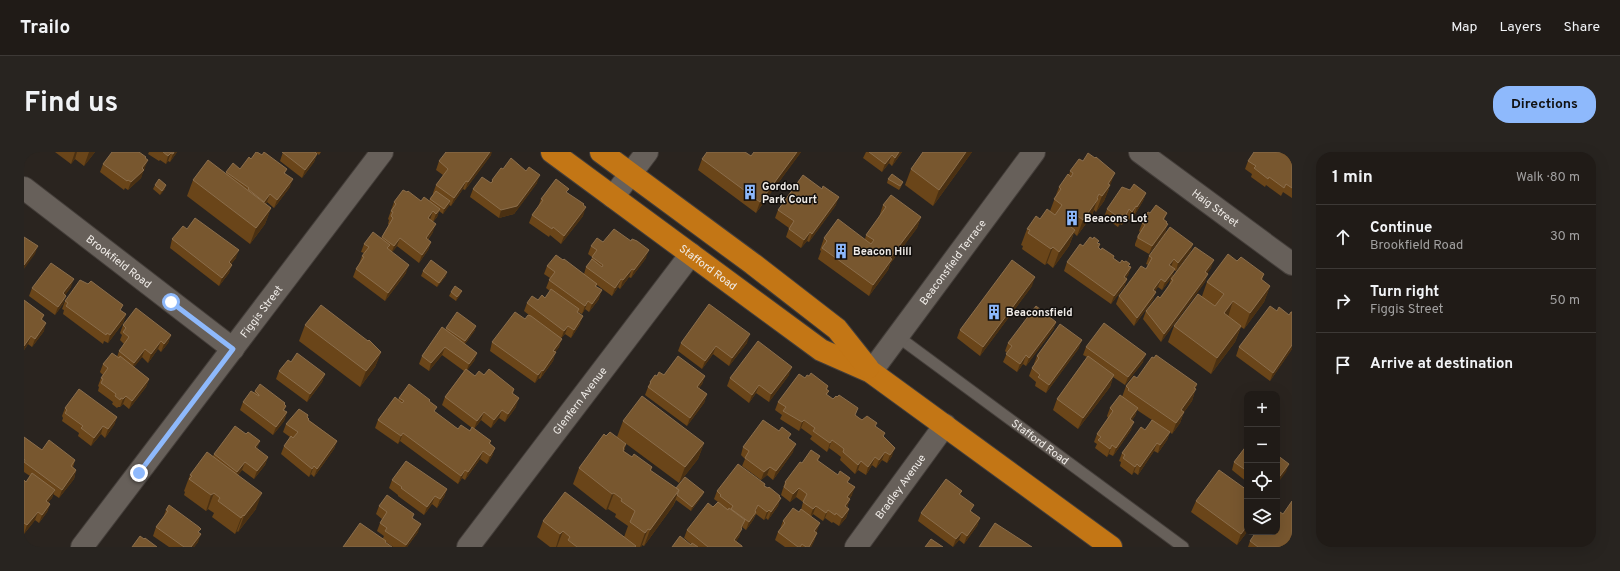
<!DOCTYPE html>
<meta charset="utf-8">
<style>
body{margin:0;font-family:Overpass,sans-serif;background:#282420;color:#f1f3f6}
.controls{position:absolute;right:12px;bottom:12px;display:grid;overflow:hidden;border-radius:8px;box-shadow:0 4px 16px #0002}
.controls button{width:36px;height:36px;display:grid;place-items:center;padding:0;border:0;border-bottom:1px solid #3d3936;background:#201b17;color:#f1f3f6;font:20px sans-serif}
.stop{position:absolute;width:12px;height:12px;margin:-9px;border:3px solid #8eb9fc;border-radius:50%;background:#fff}
.stop.end{background:#8eb9fc;border-color:#fff;box-shadow:0 1px 4px #0008}
.list{margin:0;padding:0;list-style:none}
h2{display:flex;justify-content:space-between;align-items:center;height:52px;margin:0;padding:0 16px;font-size:17px}
h2 small{font-size:13px;font-weight:400;color:#a2a1a1}
.list li{display:grid;grid-template-columns:26px 1fr auto;gap:12px;align-items:center;box-sizing:border-box;height:64px;padding:0 16px;border-top:1px solid #3d3936}
.list b{display:block;font-size:15px;white-space:nowrap}
.list p{margin:0;font-size:13px;white-space:nowrap;color:#a2a1a1}
.list em{font-size:13px;font-style:normal;color:#a2a1a1}
.icon{flex:none;width:22px;height:22px;fill:none;stroke:currentColor;stroke-width:2;stroke-linecap:round;stroke-linejoin:round}
.map{position:relative;flex:none;width:1268px;height:395px;overflow:hidden;border-radius:16px}
header{display:flex;align-items:center;gap:24px;box-sizing:border-box;height:56px;padding:0 20px;background:#201b17;border-bottom:1px solid #3d3936}
header strong{font-size:19px}
nav{display:flex;gap:22px;margin-inline-start:auto;font-size:14px}
.intro{display:flex;align-items:center;justify-content:space-between;box-sizing:border-box;height:96px;padding:0 24px}
h1{margin:0;font-size:28px}
.button{padding:10px 18px;border-radius:16px;background:#8eb9fc;color:#111;font-size:14px;font-weight:700}
main{display:flex;gap:24px;padding:0 24px}
aside{flex:1;background:#201b17;border-radius:16px;box-shadow:0 4px 16px #0002}
.map>svg:first-child{display:block}
.lines{fill:none;stroke-linecap:round;stroke-linejoin:round}
.lane-casing{stroke:#443e3a;stroke-width:13}
.street-casing{stroke:#443e3a;stroke-width:24}
.secondary-casing{stroke:#443e3a;stroke-width:24}
.highway-casing{stroke:#443e3a;stroke-width:24}
.lane{stroke:#67605a;stroke-width:11}
.street{stroke:#67605a;stroke-width:22}
.secondary{stroke:#67605a;stroke-width:22}
.highway{stroke:#c37615;stroke-width:22}
.wall{fill:#6a4519}
.shaded-wall{fill:#4a3012}
.building{fill:#78572f;stroke:#8b6e4c}
.route{stroke:#8eb9fc;stroke-width:5}
.labels{text-anchor:middle;stroke-width:3;stroke-linejoin:round;paint-order:stroke}
.poi-label{font-size:11px;font-weight:bold;fill:#f0ece8;stroke:#110e0c;text-anchor:start}
.street-label{font-size:11px;fill:#f0ece8;stroke:#110e0c}
</style>
<header>
<strong>Trailo</strong>
<nav><a>Map</a><a>Layers</a><a>Share</a></nav>
</header>
<div class="intro"><h1>Find us</h1><a class="button">Directions</a></div>
<main>
<div class="map">
<svg width="1268" height="395" viewBox="0 0 1268 395">
<rect width="100%" height="100%" fill="#2a241f"/>
<g class="lines">
<g class="lane-casing">
<g id="lane">
<path id="s1" d="M873,184L1159,395"/>
</g>
</g>
<g class="street-casing">
<g id="street">
<path id="s2" d="M1116,0L1268,112"/>
<path id="s3" d="M0,36L209,197"/>
<path id="s4" d="M847,220L1010,0"/>
<path id="s5" d="M58,395L358,0"/>
<path id="s6" d="M444,395L667,102"/>
<path id="s7" d="M832,395L921,273"/>
</g>
</g>
<g class="secondary-casing">
<path id="secondary" d="M589,45L623,0"/>
</g>
<g class="highway-casing">
<g id="highway">
<path id="s8" d="M528,0L797,198L847,220L1087,395"/>
<path d="M577,0L729,112L813,177L844,216"/>
</g>
</g>
<use href="#lane" class="lane"/>
<use href="#street" class="street"/>
<use href="#secondary" class="secondary"/>
<use href="#highway" class="highway"/>
</g>
<path class="wall" d="M31,0H71L60,14L51,7L47,12Z
M125,0H153L146,10L144,9L142,12L136,8L135,9L124,2Z
M259,0L293,2L290,10L278,26L256,9Z
M291,0H297L295,3Z
M777,0L732,61L674,18L678,7L727,4Z
M842,0H878L868,14L865,11L858,20L839,6Z
M899,0H948L909,54L881,33L887,17Z
M1268,0V46L1259,40L1257,44L1242,33L1241,35L1227,25L1228,22L1221,17L1224,9Z
M238,3L263,17L261,21L266,35L250,56L243,50L242,52L247,56L241,72L226,92L163,44L169,28L202,22V20L216,17L227,7Z
M467,3L441,38L439,37L427,54L425,53L419,62L415,59L413,65L409,70V80L404,88L407,90L404,98L395,111L373,94L368,100L382,121L361,149L329,125L332,117L335,112L338,104L340,101L337,100L340,92L357,86L365,73L364,72L365,68L364,67L370,50L383,40L397,49H405L406,47L409,42V41L412,33L419,23L412,18L415,9Z
M121,7V16L119,19L117,26L104,38L101,36L100,38L76,20L79,12Z
M479,17L513,31L490,62L475,66L446,45L449,37L467,31L468,28Z
M1046,19L1085,37L1084,39L1080,49L1072,60L1070,58L1068,63L1053,84L1050,81L1045,94L1029,116L1023,111L1021,113L998,97L999,94L997,93L1003,77L1026,59L1035,35L1045,23Z
M864,27L879,30L877,35L875,38L863,31Z
M131,33L141,37L136,43L129,37Z
M1106,38L1122,41L1119,49L1110,64L1109,62L1105,68L1102,65L1098,73L1096,72L1094,75L1080,65L1083,57Z
M543,41L560,54L559,64L537,92L526,83L525,85L505,71L508,63L514,55L517,47Z
M812,53L785,90L783,89L777,96L762,85L765,76L751,66L754,58Z
M859,53L897,65L893,76L866,112L864,118L845,144L794,107L797,99L796,98L800,86L841,87L842,83L855,65Z
M1126,61H1143L1140,68L1143,70L1141,81L1125,102L1111,94V92L1114,84L1116,80L1115,79L1121,64Z
M148,87L212,106L207,112L205,121L195,134L146,96Z
M579,90L622,106L607,126L605,125L596,137L594,135L588,144L573,133L572,135L575,147L565,160L561,157L558,162L554,160L556,172L547,186L541,182L537,186L535,195L531,200L529,209L516,227L515,226L511,231L466,199L468,190L501,167L505,163L500,159L503,151L514,148L521,146L526,139L522,136L526,126L520,122L523,114L539,108L560,122L562,115L566,111L568,105L564,102L567,94Z
M1074,91L1076,92L1075,96L1077,98L1090,104L1089,106L1096,111L1105,114L1107,115L1104,123L1102,126L1103,127L1100,135L1087,152L1040,119L1043,110Z
M1169,92L1166,100L1152,119L1150,118L1148,125L1138,138L1134,135L1131,139L1129,148L1110,174L1092,152L1095,144L1122,117L1124,113L1122,112L1125,104Z
M1213,109L1240,122L1238,128L1246,134L1240,150L1220,177L1217,175L1211,190L1187,222L1144,190L1150,174L1178,144L1183,130Z
M1187,116L1183,121L1181,130L1137,190L1119,167L1122,159L1136,146L1144,135L1147,127Z
M399,119L422,124L413,135L397,124Z
M1008,134L956,204L933,186L936,178Z
M47,135L41,143L39,152L31,163L5,144L8,136Z
M427,140L436,143L432,149L425,144Z
M0,148L20,163L18,168L20,179L8,195L4,192L0,198Z
M41,149L97,159L102,162L99,171L84,191L80,189L79,192L39,162L40,158L38,157Z
M1253,159L1265,163L1268,160V197L1246,229L1212,204L1215,195Z
M1032,170L1029,178L1002,214L999,212L993,220L979,210L983,201L981,199L984,191Z
M99,173L147,183L144,191L137,200L134,197L124,211L118,205L110,215L125,227L122,235L105,257L99,252L96,255H94L93,256L88,252L89,250L74,239L75,235L74,234L77,226L79,223L76,220L79,212L93,205L95,199L100,192L96,188L98,183L96,181Z
M281,173L357,200L351,215L336,235L275,189Z
M422,176L451,178L441,192L453,201L450,209L443,218L451,224L460,223L490,237L489,242L492,255L481,270L475,266L467,276L457,268L450,277L467,289L466,292L471,296L468,304L463,312L456,307L441,328L438,326L434,332L376,289L374,292L351,276L354,268L374,247L375,246L405,250L411,260L434,277L446,279L448,276L418,253L421,245L440,219L418,203L405,219L395,212L398,204L421,178Z
M657,191H723L705,214L689,202L678,217L654,199Z
M1062,195L1119,210L1101,233L1089,225L1086,235L1054,277L1029,258L1033,247L1063,205L1059,203Z
M1055,196L1022,241L1011,234L1012,230L1005,224L1008,216L1010,213V212L1013,204Z
M267,210L301,222L298,230L283,250L252,227L255,219Z
M640,223L681,224L678,232L675,236L683,242L680,251L663,274L621,243L626,230L633,224Z
M765,223L745,250L732,241L725,251L703,234L706,226Z
M781,226L804,234L803,238L805,239L803,243L838,268L851,274L860,285L868,304L863,311L858,308L852,316L848,313L842,323L834,318L831,322L816,308L817,305L812,301L805,296L803,300L786,287L788,284L777,276L775,279L756,267L758,263L751,258L754,250Z
M1173,232L1168,249L1160,260L1156,271L1148,282L1146,280L1143,288L1134,301L1130,299L1114,323L1110,320L1108,323L1096,314L1097,310L1095,309L1098,301L1121,278L1128,268L1113,258L1111,264L1108,268L1107,278L1089,304L1085,302L1083,305L1071,296L1073,292L1070,290L1073,282L1084,266L1083,264L1086,256L1098,245L1102,234Z
M231,239L262,254L260,259L263,260L260,269L249,283L216,258L219,250L230,241Z
M41,256L93,265L90,273L81,286L77,282L67,294L54,284L55,281L38,269L39,266L38,264Z
M284,263L283,266L285,268L313,289L310,297L290,325L287,322L285,325L257,302L260,294L266,285L259,280L262,272Z
M599,269L680,291L674,307L655,331L593,285Z
M582,284L602,292L600,299L608,305L628,315L627,319L652,336L680,340L678,344L667,359L652,348L649,354L620,394L618,393L617,395H526L513,385L519,369L600,385L604,374L591,365L592,362L584,357L582,358L549,332L555,316Z
M0,285L18,298L51,308L49,315L52,318L50,327L35,346L29,342L28,346L24,350L26,352L23,360L15,371L11,368L0,382V328L2,330L6,324L0,320Z
M765,287L769,300L749,328L743,323L737,328L718,314L721,307L717,303L719,295Z
M1223,293V330L1208,318L1210,310Z
M233,297L244,305L241,313L230,327L218,318L214,323L232,357L214,380L213,379L211,382L188,365L190,361L184,357L182,359L160,343L161,340L160,339L166,323L189,304L190,302Z
M796,304L794,309L814,323L826,326L824,330L828,343L826,346L823,356L825,357L822,366L815,374L809,370L808,371L801,366L799,369L789,362L787,365L793,379L792,380L793,381L790,389L787,395H761L751,388L754,380L756,377L759,369L775,360L777,358L779,350L772,345L766,350L757,343L761,330L778,311Z
M368,328L423,337L420,345L413,356L408,352L400,363L374,344V343L365,336Z
M741,332V334L756,344L754,354L744,368L742,366L740,368L732,362L729,368L722,378L718,375L715,385L712,389L718,394V395H648L667,393V392L660,386L663,378L694,350L690,347L693,339Z
M1223,338V380L1213,393L1167,360L1172,349Z
M938,339L936,343L948,360L956,366L953,374L940,392L935,388L929,395L894,369L897,361Z
M355,354L388,366L394,380L383,395H369L362,390V391L319,395L359,386L360,384L353,379L356,371L358,367L352,362Z
M142,358L175,381L174,390L170,395H145L129,384L132,375L139,366Z
M1259,362L1268,395H1224L1226,389Z"/>
<path class="shaded-wall" d="M51,0H53L51,7L47,12Z
M65,0H71L60,14Z
M150,0H153L146,10L149,2Z
M466,0H468L467,3L441,38L444,30Z
M773,0H777L732,61L736,50Z
M875,0H878L868,14L871,6Z
M942,0H948L909,54L915,38Z
M147,1L144,9L142,12L144,4Z
M293,2L290,10L278,26L281,18Z
M868,3L865,11L858,20L861,12Z
M124,8L117,26L104,38L107,30Z
M1091,21L1080,49L1072,60L1078,44L1084,32Z
M516,23L513,31L490,62L475,66L477,58Z
M269,27L266,35L250,56L253,48Z
M442,29L439,37L427,54L430,46Z
M142,33L141,37L136,43L138,39Z
M1122,41L1119,49L1110,64L1113,55Z
M246,42L243,50L237,58L240,50Z
M1075,42L1068,63L1053,84L1059,68Z
M815,45L812,53L785,90L788,82Z
M426,49L425,54L419,62L420,57Z
M1112,54L1109,62L1105,68L1108,60Z
M562,55L559,64L537,92L540,84Z
M247,56L241,72L226,92L232,76Z
M416,57L413,65L409,70L412,62Z
M409,59L406,68L404,66Z
M1051,62L1045,78L1043,72Z
M1099,64L1096,72L1094,75L1097,67Z
M897,65L893,76L866,112L864,118L845,144L849,133L866,106Z
M1143,70L1141,77L1144,72L1141,81L1125,102L1128,94Z
M412,72L409,80L399,94L402,86Z
M1051,78L1045,94L1029,116L1035,100Z
M786,80L783,89L777,96L780,88Z
M376,86L373,94L367,102L370,94Z
M407,90L404,98L395,111L398,103Z
M1169,92L1166,100L1152,119L1154,111Z
M14,94L11,102L0,117V113Z
M1029,95L1023,111L1021,113L1027,97Z
M215,98L212,106L202,118L205,110Z
M625,98L622,106L607,126L610,118Z
M1150,107L1147,115L1145,113Z
M1190,108L1187,116L1178,128L1181,120Z
M208,113L205,121L195,134L198,126Z
M385,113L382,121L361,149L364,141Z
M1107,115L1104,123L1097,133L1100,125Z
M608,117L605,125L596,137L599,128Z
M1151,117L1148,125L1138,138L1141,130Z
M423,120L422,124L413,135L415,131Z
M1184,122L1181,130L1137,190L1140,182Z
M1011,125L1008,134L956,204L959,195Z
M50,127L47,135L36,150L39,141Z
M597,127L594,135L588,144L591,136Z
M1103,127L1100,135L1087,152L1090,144Z
M1137,127L1134,135L1126,146L1129,138Z
M1246,134L1240,150L1220,177L1226,161Z
M578,138L575,147L565,160L568,152Z
M438,139L436,143L432,149L433,145Z
M1132,140L1129,148L1110,174L1113,166Z
M42,144L39,152L31,163L34,155Z
M564,149L561,157L558,162L561,154Z
M1209,149L1204,165L1200,161Z
M102,162L99,171L84,191L86,183Z
M559,164L556,172L547,186L550,178Z
M1032,170L1029,178L1002,214L1005,206Z
M22,171L20,179L8,195L11,187Z
M452,174L451,178L440,193L441,189Z
M544,174L541,182L537,187L540,179Z
M1217,174L1211,190L1187,222L1193,206Z
M726,182L723,191L705,214L708,206Z
M147,183L144,191L137,200L140,192Z
M7,184L4,192L0,198V194Z
M538,187L535,195L526,207L529,199Z
M1058,188L1055,196L1022,241L1025,233Z
M137,189L134,197L124,211L127,202Z
M1268,193V197L1246,229L1249,221Z
M692,194L689,202L678,217L681,209Z
M421,195L418,203L405,219L407,211Z
M121,197L118,205L107,219L110,211Z
M357,200L351,215L336,235L342,219Z
M532,200L529,209L516,227L519,219Z
M453,201L450,209L442,220L445,212Z
M1122,202L1119,210L1101,233L1104,225Z
M1002,203L999,212L993,220L996,212Z
M768,215L765,223L745,250L747,242Z
M518,218L515,226L511,231L514,223Z
M301,222L298,230L283,250L286,242Z
M1090,223L1086,235L1054,277L1059,266Z
M681,224L678,232L670,243L673,235Z
M125,227L122,235L105,257L108,249Z
M1173,232L1168,249L1160,260L1156,271L1148,282L1157,258L1170,236Z
M735,233L732,241L725,251L728,243Z
M683,242L680,251L663,274L666,266Z
M102,244L99,252L96,255L99,247Z
M495,246L492,255L481,270L484,262Z
M1114,256L1111,264L1103,275L1106,267Z
M478,258L475,266L467,276L470,268Z
M263,260L260,269L249,283L252,275Z
M460,260L457,268L450,277L453,269Z
M93,265L90,273L81,286L84,277Z
M780,268L777,276L775,279L778,270Z
M1110,270L1107,278L1089,304L1092,296Z
M79,274L77,282L67,294L70,286Z
M1146,280L1143,288L1134,301L1136,293Z
M379,281L376,289L374,292L377,284Z
M808,288L805,296L803,300L806,291Z
M236,289L233,297L231,295Z
M313,289L310,297L290,325L293,317Z
M680,291L674,307L655,331L661,315Z
M1133,291L1130,299L1114,323L1116,315Z
M772,292L769,300L749,328L752,319Z
M1088,293L1085,302L1083,305L1086,297Z
M471,296L468,304L463,312L466,304Z
M871,296L868,304L863,311L866,303Z
M459,299L456,307L441,328L444,320Z
M861,300L858,308L852,316L855,308Z
M244,305L241,313L230,327L233,319Z
M851,305L848,313L842,323L844,315Z
M837,309L834,318L831,322L834,313Z
M221,310L218,318L211,328L213,320Z
M1113,312L1110,320L1108,323L1111,315Z
M1265,312L1262,320L1253,332V328Z
M290,314L287,322L285,325L288,317Z
M746,315L743,323L737,328L740,320Z
M52,318L50,327L35,346L38,338Z
M441,318L438,326L434,332L437,324Z
M831,335L828,343L821,353L823,345Z
M775,336L772,345L766,350L769,342Z
M423,337L420,345L413,356L416,347Z
M31,338L28,346L19,357L22,349Z
M655,338L649,354L620,394L626,378Z
M680,340L678,344L667,359L668,355Z
M190,341L184,357L182,359L187,343Z
M238,341L232,357L214,380L220,364Z
M590,341L584,357L582,358L588,342Z
M411,344L408,352L400,363L403,355Z
M756,344L753,351L757,346L754,354L744,368L747,360Z
M826,347L823,355L818,362L821,354Z
M26,352L23,360L15,371L18,363Z
M734,353L729,368L722,378L725,370L731,359Z
M792,354L789,362L786,365L789,357Z
M825,357L822,366L815,374L818,366Z
M745,358L742,366L740,368L743,360Z
M804,358L801,366L799,369L802,361Z
M14,360L11,368L0,382L3,373Z
M219,363L213,379L211,382L217,366Z
M956,366L953,374L940,392L943,384Z
M721,368L717,379L718,377L715,385L708,395L710,388Z
M796,371L793,379L787,387L790,379Z
M397,372L394,380L383,395H381Z
M1223,374V380L1213,393L1217,382Z
M624,377L618,393L617,395H616L621,381Z
M539,379L533,395H532L536,382Z
M938,380L935,388L929,395L932,387Z
M793,381L790,389L787,395H785Z
M177,382L174,390L170,395H167Z"/>
<path class="building" d="M88,0H115L122,5L121,6L124,8L118,16L120,18L107,30L104,28L103,29L79,12Z
M139,0H150L149,2L147,1L144,4Z
M232,0H233L238,3L240,0L263,17L260,21L269,27L253,48L246,42L240,50L224,37L225,36L202,20L209,11L216,17L225,5L227,7Z
M258,0H291L293,2L281,18Z
M422,0H466L444,30L442,29L430,46L412,33L424,17L415,9Z
M683,0H721L727,4L730,0H773L736,50L678,7Z
M845,0H875L871,6L868,3L861,12Z
M899,0H942L915,38L887,17Z
M1230,0H1268V36L1262,32L1260,36L1245,25L1244,27L1230,16L1232,14L1224,9Z
M1064,1L1071,6L1072,5L1091,21L1084,32L1086,33L1078,44L1075,42L1073,46L1074,47L1059,68L1051,62L1043,72L1051,78L1035,100L1029,95L1027,97L1004,81L1006,78L1003,77L1012,64L1016,67L1023,57L1031,63L1038,53L1030,47L1037,37L1035,35L1044,22L1047,25L1049,21L1046,19L1055,7L1059,9Z
M487,6L502,19L505,15L516,23L493,54L477,58L449,37L458,25L467,31L469,29L468,28L477,16L479,17Z
M184,8L247,56L232,76L169,28Z
M868,22L879,30L876,34L864,27Z
M779,23L798,37L799,34L815,45L788,82L786,80L780,88L765,77L770,69L754,58Z
M135,27L142,33L138,39L131,33Z
M532,27L545,37L542,40L560,52L559,53L562,55L540,84L529,75L528,77L508,63L519,48L517,47Z
M1110,32L1122,41L1113,55L1112,54L1108,60L1105,57L1101,65L1099,64L1097,67L1083,57L1098,35L1106,38Z
M379,38L383,40L384,39L397,49L400,45L416,57L412,62L409,59L404,66L412,72L402,86L407,90L398,103L376,86L370,94L358,85L369,66L367,64L369,60L367,59L372,52L370,50Z
M412,39L426,49L420,57L406,47Z
M867,43L897,65L866,106L868,107L849,133L798,96L803,89L800,86L814,67L847,92L850,88L842,83L862,55L859,53Z
M1132,53L1143,61L1139,67L1143,70L1142,71L1144,72L1128,94L1114,86V84L1121,73L1118,71L1123,65L1121,64L1124,60L1126,61Z
M171,66L215,98L205,110L208,113L198,126L148,87L159,74L163,77Z
M1146,75L1169,92L1154,111L1150,107L1145,113L1151,117L1141,130L1137,127L1129,138L1132,140L1113,166L1095,144L1117,114L1122,117L1128,106L1125,104Z
M590,77L607,89L608,87L613,89L625,98L610,118L608,117L599,128L597,127L591,136L562,115L568,107L578,115L579,113L568,105L573,98L567,94L573,86L579,90Z
M349,80L366,93L363,96L385,113L364,141L332,117L340,105L338,104L345,95L340,92Z
M0,85L14,94L0,113Z
M1066,85L1069,87L1070,85L1075,89L1073,91L1076,92L1074,95L1077,98L1078,96L1090,104L1089,106L1096,111L1098,108L1100,110L1102,109L1106,112L1104,114L1107,115L1100,125L1103,127L1090,144L1043,110L1056,92L1059,94Z
M1171,95L1190,108L1181,120L1184,122L1140,182L1122,159L1134,144L1136,146L1149,128L1147,127Z
M1204,102L1213,109L1217,105L1240,122L1237,127L1246,134L1226,161L1209,149L1200,161L1217,174L1193,206L1150,174L1174,142L1191,154L1200,142L1183,130Z
M532,103L539,108L540,107L573,132L571,134L578,138L568,152L564,149L561,154L525,128L531,120L523,114Z
M407,108L423,120L415,131L399,119Z
M988,108L1011,125L959,195L936,178Z
M27,111L50,127L39,141L42,144L34,155L8,136Z
M56,128L64,132L67,129L99,153L96,158L102,162L86,183L83,181L82,183L42,154L44,151L41,149Z
M431,134L438,139L433,145L427,140Z
M527,137L555,157L553,160L559,164L550,178L544,174L540,179L503,151L508,144L514,148L518,143L521,146Z
M0,148L20,163L17,167L22,171L11,187L7,184L0,194Z
M685,152L726,182L708,206L692,194L681,209L657,191Z
M297,153L344,189L345,188L357,200L342,219L281,173Z
M1012,154L1032,170L1005,206L1002,203L996,212L982,202L988,194L984,191Z
M1246,154L1253,159L1255,155L1265,163L1267,160H1268V193L1249,221L1215,195Z
M112,156L147,183L140,192L137,189L127,202L121,197L110,211L95,199L105,185L99,180L102,176L99,173Z
M433,160L452,174L441,189L422,176Z
M491,160L501,167L504,163L507,164L538,187L529,199L532,200L519,219L518,218L514,223L468,190Z
M1080,171L1122,202L1104,225L1062,195Z
M1036,172L1058,188L1025,233L1014,225L1016,223L1008,216L1015,206L1013,204Z
M418,175L453,201L445,212L421,195L407,211L398,204Z
M734,189L768,215L747,242L735,233L728,243L706,226Z
M88,201L95,206L96,204L125,227L108,249L102,244L99,247L97,246L96,248L91,244L92,242L77,231L79,227L77,226L84,216L79,212Z
M273,201L301,222L286,242L255,219L264,208L267,210Z
M1132,203L1173,232L1170,236L1172,237L1157,258L1160,260L1152,271L1104,238L1105,237L1102,234L1110,224L1113,226L1128,205L1130,206Z
M654,204L681,224L673,235L683,242L666,266L624,235L627,231L626,230L631,223L633,224L635,220L640,223Z
M1064,204L1090,223L1059,266L1033,247Z
M442,217L451,224L455,219L460,223L465,217L490,237L488,241L495,246L484,262L478,258L470,268L460,260L453,269L421,245Z
M787,221L804,234L802,237L805,239L802,242L809,247L812,244L813,245L815,243L834,256L831,263L835,266L838,268L843,264L853,271L851,274L861,281L859,284L871,296L866,303L861,300L855,308L851,305L844,315L837,309L834,313L819,300L820,297L815,293L808,288L806,291L789,279L791,276L780,268L778,270L759,259L762,255L754,250L775,222L781,226L783,223L785,224Z
M236,232L261,251L260,252L262,254L259,258L263,260L252,275L219,250L227,239L235,244V243L231,239Z
M385,232L406,248L405,249L413,255L410,259L434,277L437,273L446,279L448,275L467,289L465,291L471,296L466,304L459,299L444,320L441,318L437,324L379,281L377,284L354,268L371,245L378,251L380,249L375,246Z
M55,237L93,265L84,277L79,274L70,286L57,276L59,274L41,261L43,258L41,256Z
M1096,243L1114,256L1106,267L1110,270L1092,296L1088,293L1086,297L1074,288L1077,285L1073,282L1089,259L1086,256Z
M618,244L680,291L661,315L599,269Z
M275,257L284,263L283,265L285,267L284,268L313,289L293,317L290,314L288,317L260,294L267,284L269,286L274,280L262,272Z
M739,268L755,279L758,275L767,282L764,286L772,292L752,319L746,315L740,320L721,306L725,299L719,295Z
M1128,268L1146,280L1136,293L1133,291L1116,315L1113,312L1111,315L1099,306L1101,303L1098,301L1117,275L1121,278Z
M211,274L222,282L224,280L236,289L231,295L244,305L233,319L221,310L213,320L190,302Z
M586,280L602,292L599,296L600,297L599,299L608,305L610,302L628,315L626,318L655,338L626,378L624,377L621,381L606,370L611,359L597,349L598,347L590,341L588,342L555,316L580,282L582,284Z
M0,285L18,298L25,288L51,308L47,314L52,318L38,338L0,310L1,308L0,307Z
M1223,293V319L1210,310Z
M787,298L796,304L793,308L814,323L816,319L826,326L823,330L831,335L823,345L826,347L821,354L825,357L818,366L812,361L811,363L804,358L802,361L792,354L789,357L779,350L783,342L775,336L769,342L760,335L762,331L761,330L776,310L778,311Z
M183,300L238,341L220,364L219,363L217,366L194,349L196,346L190,341L187,343L165,327L168,324L166,323Z
M1253,303L1265,312L1253,328Z
M382,309L423,337L416,347L411,344L403,355L377,336L378,335L368,328Z
M714,312L741,332L740,334L744,336L745,335L756,344L755,345L757,346L747,360L745,358L743,360L734,353L731,359L732,360L725,370L707,357L709,354L696,344L697,343L693,339Z
M1195,318L1223,338V374L1217,382L1172,349Z
M8,321L31,338L22,349L26,352L18,363L14,360L3,373L0,371V328L2,330Z
M661,325L680,340L668,355L653,343L655,338L652,336Z
M922,327L938,339L935,342L950,353L946,359L956,366L943,384L938,380L932,387L897,361Z
M541,340L612,394L611,395H553L544,388L546,385L539,379L536,382L519,369Z
M363,343L390,362L388,366L397,372L382,393L361,379L363,376L356,371L363,360L355,354Z
M1268,349V395H1234L1226,389L1232,380H1253V358L1259,362Z
M694,350L704,358L705,356L721,368L717,376L718,377L710,388L718,394V395H684L663,378L684,351L689,355Z
M145,353L175,375L177,377L174,380L177,382L167,395H160L132,375L144,359L142,358Z
M769,356L775,360L777,357L796,371L790,379L793,381L785,395H782L778,392L776,395H774L754,380L761,371L759,369Z
M336,371L362,389L361,390L368,395H319Z
M971,371L1008,395H955Z
M116,384L120,387L121,386L133,395H108Z
M656,384L667,393L668,391L674,395H648Z
M907,387L919,395H901Z"/>
<g class="lines">
<path class="route" d="M115,321L209,197L147,150"/>
</g>
<defs>
<g id="building-bare" transform="scale(1.2)"><path d="M-4-6H4V6H1V3H-1V6H-4ZM-2.5-4.3h1.7v1.8h-1.7ZM.8-4.3h1.7v1.8H.8ZM-2.5-1h1.7V.8h-1.7ZM.8-1h1.7V.8H.8Z" fill="#8eb9fc" stroke="#110e0c" stroke-width="2.5" paint-order="stroke"/></g>
</defs>
<g fill-rule="evenodd">
<use href="#building-bare" x="726" y="40"/>
<use href="#building-bare" x="1048" y="66"/>
<use href="#building-bare" x="817" y="99"/>
<use href="#building-bare" x="970" y="160"/>
</g>
<g class="labels">
<g class="poi-label">
<text x="738" y="38">Gordon<tspan x="738" dy="13">Park Court</tspan></text>
<text x="1060" y="70">Beacons Lot</text>
<text x="829" y="103">Beacon Hill</text>
<text x="982" y="164">Beaconsfield</text>
</g>
<g class="street-label">
<text dy="4" stroke="none"><textPath href="#s2" startOffset="94">Haig Street</textPath></text>
<text dy="4" stroke="none"><textPath href="#s3" startOffset="120">Brookfield Road</textPath></text>
<text dy="4" stroke="none"><textPath href="#s4" startOffset="137">Beaconsfield Terrace</textPath></text>
<text dy="4" stroke="none"><textPath href="#s8" startOffset="194">Stafford Road</textPath></text>
<text dy="4" stroke="none"><textPath href="#s5" startOffset="296">Figgis Street</textPath></text>
<text dy="4" stroke="none"><textPath href="#s6" startOffset="184">Glenfern Avenue</textPath></text>
<text dy="4" stroke="none"><textPath href="#s1" startOffset="178">Stafford Road</textPath></text>
<text dy="4" stroke="none"><textPath href="#s7" startOffset="75">Bradley Avenue</textPath></text>
</g>
</g>
</svg>
<div class="controls">
<button>+</button>
<button>−</button>
<button><svg class="icon" aria-label="locate" viewBox="0 0 24 24"><circle cx="12" cy="12" r="6"/><path d="M12 2v4M12 18v4M2 12h4M18 12h4"/></svg></button>
<button><svg class="icon" aria-label="layers" viewBox="0 0 24 24"><path d="M12 4l9 5-9 5-9-5zM3 14l9 5 9-5"/></svg></button>
</div>
<div class="stop" style="left:147px;top:150px"></div>
<div class="stop end" style="left:115px;top:321px"></div>
</div>
<aside>
<h2>1 min<small>Walk · 80 m</small></h2>
<ul class="list">
<li><svg class="icon" aria-label="ahead" viewBox="0 0 24 24"><path d="M12 20V5M6 11l6-6 6 6"/></svg><div><b>Continue</b><p>Brookfield Road</p></div><em>30 m</em></li>
<li><svg class="icon" aria-label="right" viewBox="0 0 24 24"><path d="M7 20v-9h11M14 6l5 5-5 5"/></svg><div><b>Turn right</b><p>Figgis Street</p></div><em>50 m</em></li>
<li><svg class="icon" aria-label="arrive" viewBox="0 0 24 24"><path d="M6 21V4h12l-3 4 3 4H6"/></svg><div><b>Arrive at destination</b></div></li>
</ul>
</aside>
</main>
